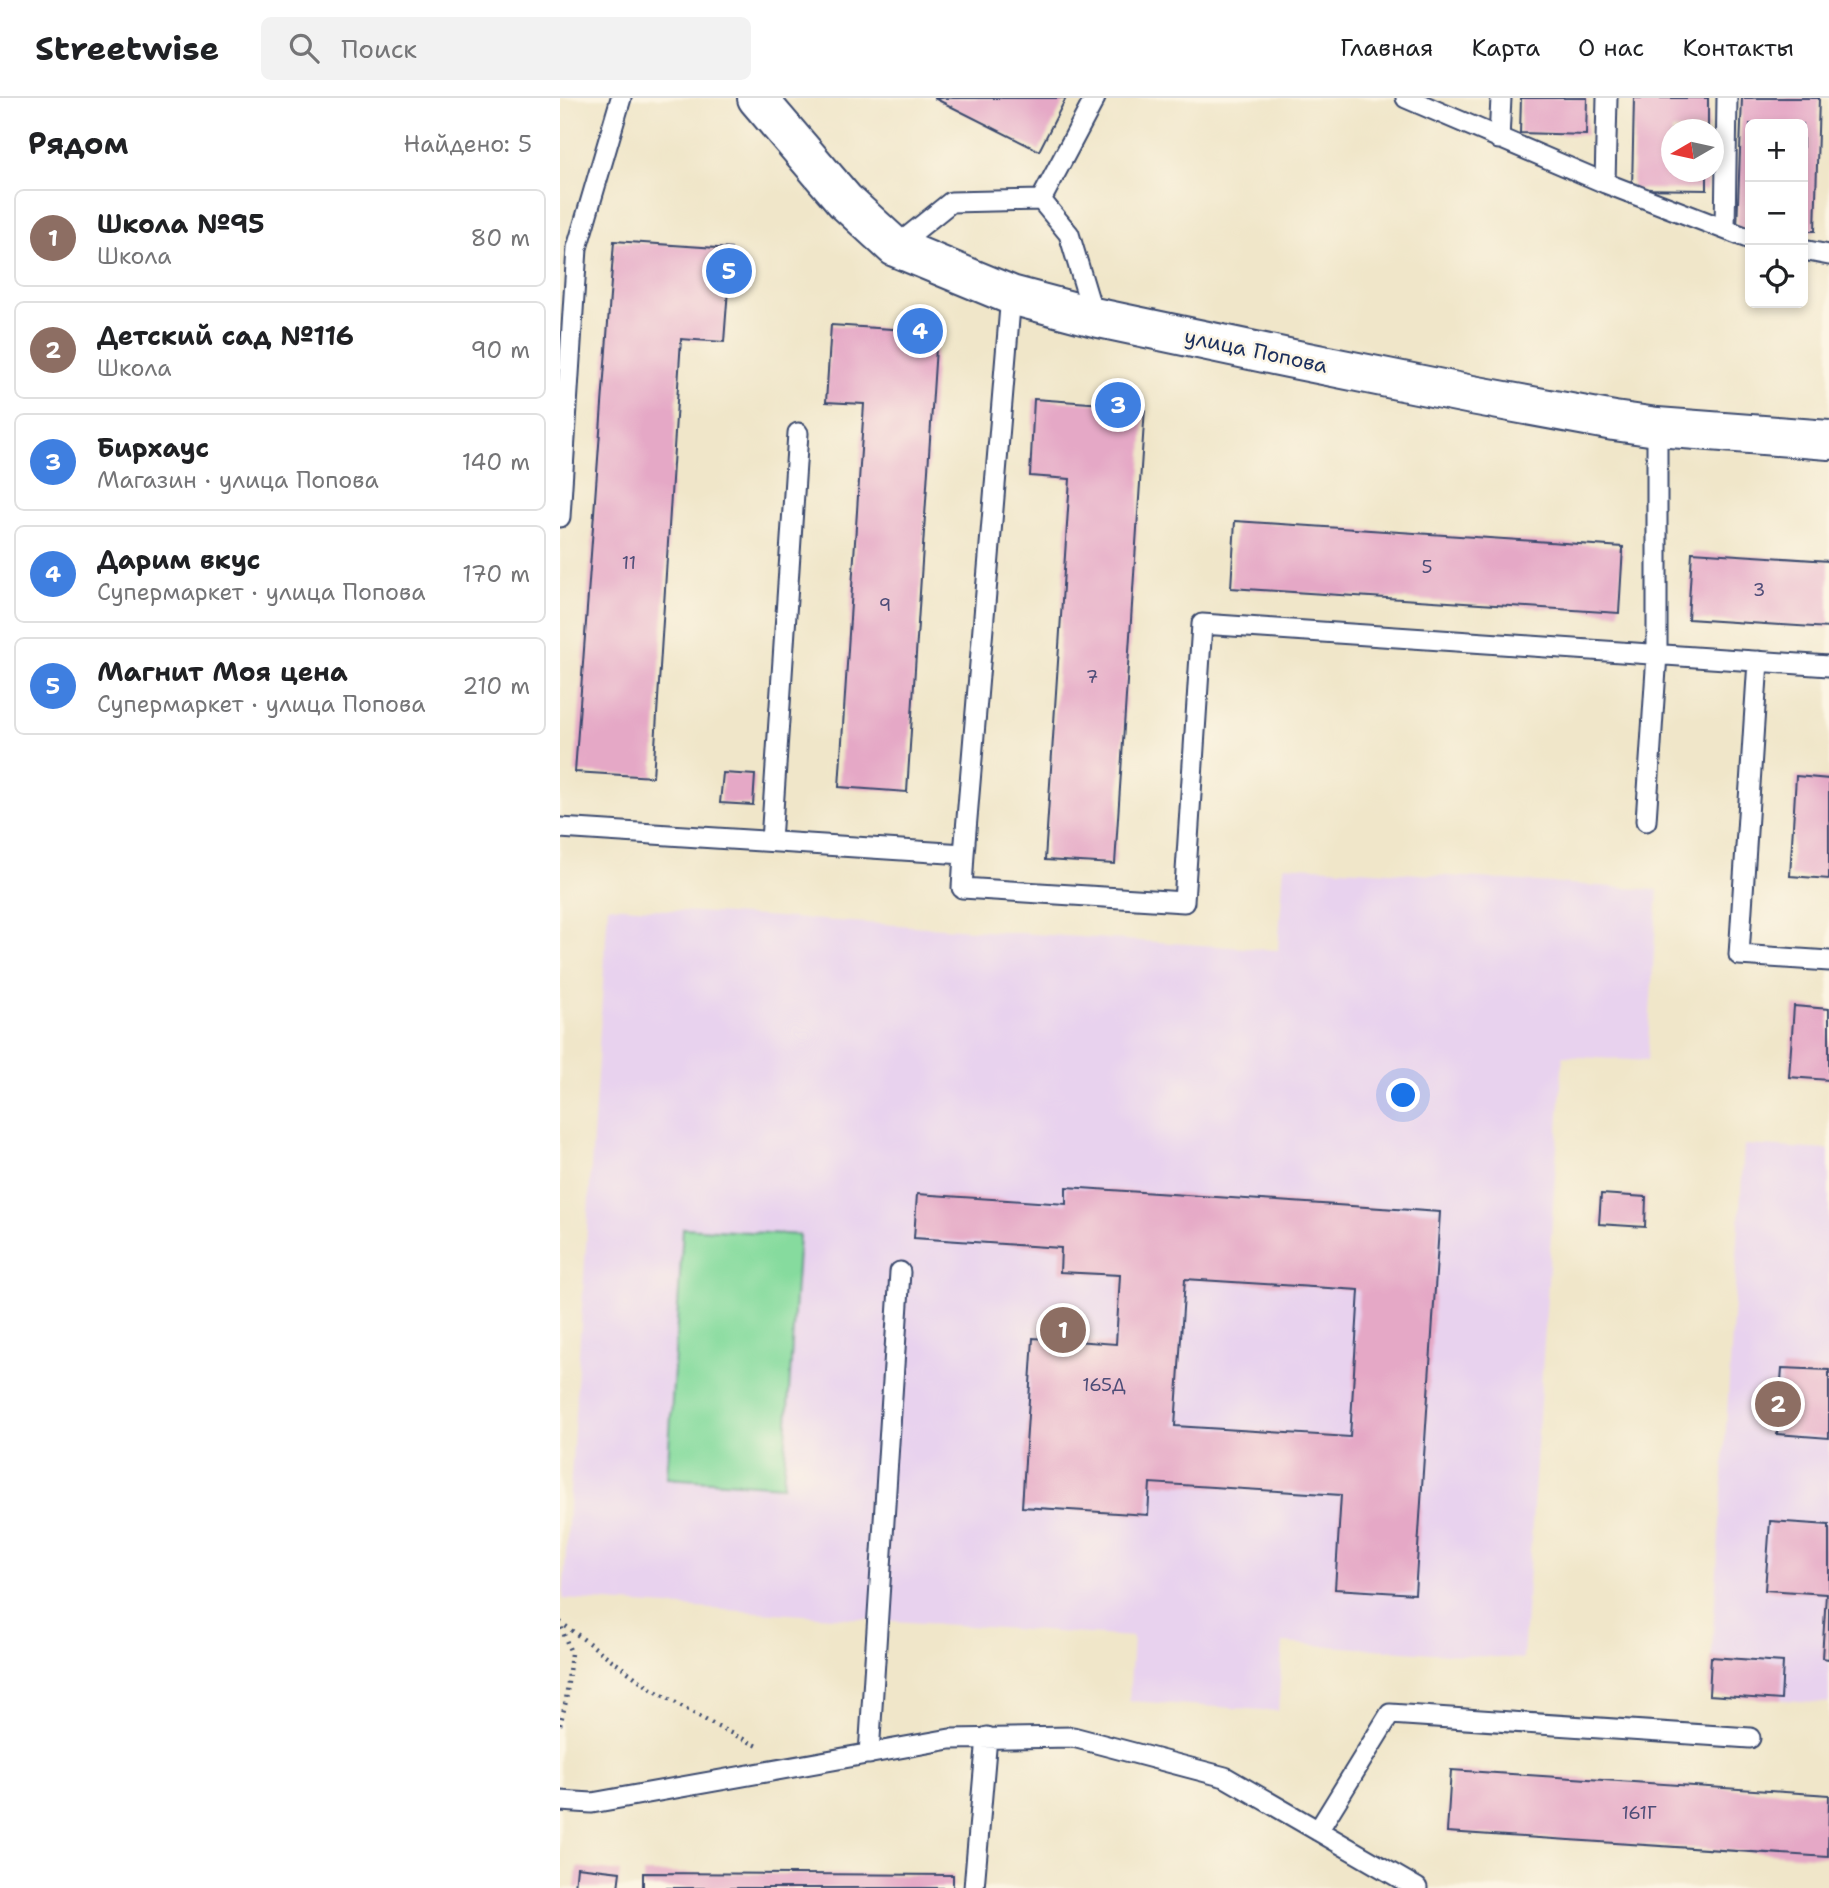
<!DOCTYPE html>
<html lang="ru">
<meta charset="utf-8">
<style>
body{margin:0;font-family:"Shantell Sans",sans-serif;background:#f2f2f2;color:#202124}
.controls{position:absolute;right:21px;top:21px;display:grid;overflow:hidden;border-radius:10px;box-shadow:0 4px 10px #0003}
.controls button{width:63px;height:63px;display:grid;place-items:center;padding:0;border:0;border-bottom:2px solid #e0e0e0;background:#fff;color:#202124;font:35px sans-serif}
.compass{position:absolute;left:1101px;top:21px;width:63px;height:63px;border-radius:50%;background:#fff;box-shadow:0 4px 10px #0003;rotate:261deg}
.you{position:absolute;left:844px;top:998px;width:24px;height:24px;margin:-18px;border:5px solid #fff;border-radius:50%;background:#1a73e8;box-shadow:0 0 0 10px #1a73e833}
.badge{display:grid;place-items:center;width:46px;height:46px;border-radius:50%;background:#1f6fb2;color:#fff;font-size:23px;font-weight:700}
.pin{position:absolute;translate:-50% -50%;border:4px solid #fff;box-shadow:0 2px 7px #0006}
.list{margin:0;padding:0;list-style:none}
h2{display:flex;justify-content:space-between;align-items:center;height:91px;margin:0;padding:0 28px;font-size:30px}
h2 small{font-size:23px;font-weight:400;color:#757577}
.list li{display:grid;grid-template-columns:46px 1fr auto;gap:21px;align-items:center;box-sizing:border-box;height:98px;margin:0 14px 14px;padding:0 14px;border:2px solid #e0e0e0;border-radius:10px}
.list b{display:block;font-size:26px;white-space:nowrap}
.list p{margin:0;font-size:23px;white-space:nowrap;color:#757577}
.list em{font-size:23px;font-style:normal;color:#757577}
.icon{flex:none;width:38px;height:38px;fill:none;stroke:currentColor;stroke-width:2;stroke-linecap:round;stroke-linejoin:round}
.map{position:relative;flex:none;width:1269px;height:1790px;overflow:hidden}
header{display:flex;align-items:center;gap:42px;box-sizing:border-box;height:98px;padding:0 35px;background:#fff;border-bottom:2px solid #e0e0e0}
header strong{font-size:33px}
nav{display:flex;gap:38px;margin-inline-start:auto;font-size:24px}
.search{width:490px;height:63px;background:#f2f2f2;display:flex;align-items:center;gap:18px;box-sizing:border-box;padding:0 24px;border-radius:10px;color:#757577;font-size:26px}
main{display:flex}
aside{flex:1;background:#fff}
.map>svg:first-child{display:block}
.built{fill:#e8d2ee}
.green{fill:#86db9e;stroke:#50857e;stroke-width:2}
.building{fill:#e5a8c6;fill-rule:evenodd}
.lines{fill:none;stroke-linecap:round;stroke-linejoin:round}
.service-casing{stroke:#3b4a6e;stroke-width:23}
.minor-casing{stroke:#3b4a6e;stroke-width:42}
.path{stroke:#3b4a6e;stroke-width:4.5;stroke-dasharray:2 5;stroke-linecap:butt}
.service{stroke:#fff;stroke-width:19}
.minor{stroke:#fff;stroke-width:38}
.labels{text-anchor:middle;stroke-width:5;stroke-linejoin:round;paint-order:stroke}
.number-label{font-size:18px;fill:#4e4d78}
.street-label{font-size:21px;fill:#1b2f5e;stroke:#fcf5e5}
</style>
<header>
<strong>Streetwise</strong>
<div class="search"><svg class="icon" aria-label="search" viewBox="0 0 24 24"><circle cx="10" cy="10" r="6"/><path d="M15 15l6 6"/></svg>Поиск</div>
<nav><a>Главная</a><a>Карта</a><a>О нас</a><a>Контакты</a></nav>
</header>
<main>
<aside>
<h2>Рядом<small>Найдено: 5</small></h2>
<ul class="list">
<li><span class="badge" style="background:#8d6e63">1</span><div><b>Школа №95</b><p>Школа</p></div><em>80 m</em></li>
<li><span class="badge" style="background:#8d6e63">2</span><div><b>Детский сад №116</b><p>Школа</p></div><em>90 m</em></li>
<li><span class="badge" style="background:#3f7fe0">3</span><div><b>Бирхаус</b><p>Магазин · улица Попова</p></div><em>140 m</em></li>
<li><span class="badge" style="background:#3f7fe0">4</span><div><b>Дарим вкус</b><p>Супермаркет · улица Попова</p></div><em>170 m</em></li>
<li><span class="badge" style="background:#3f7fe0">5</span><div><b>Магнит Моя цена</b><p>Супермаркет · улица Попова</p></div><em>210 m</em></li>
</ul>
</aside>
<div class="map">
<svg width="1269" height="1790" viewBox="0 0 1269 1790">
<rect width="100%" height="100%" fill="#fcf5e5"/>
<filter id="ink" filterUnits="userSpaceOnUse"><feTurbulence type="fractalNoise" baseFrequency=".0143" numOctaves="2"/><feDisplacementMap in="SourceGraphic" scale="14" xChannelSelector="R" yChannelSelector="G"/><feConvolveMatrix kernelMatrix="1 2 1 2 8 2 1 2 1" color-interpolation-filters="sRGB"/></filter>
<filter id="wash" filterUnits="userSpaceOnUse"><feTurbulence type="fractalNoise" baseFrequency=".00686" numOctaves="4" result="noise"/><feDisplacementMap in="SourceGraphic" scale="28" xChannelSelector="R" yChannelSelector="G"/><feGaussianBlur stdDeviation="1.57" result="paint"/><feColorMatrix in="noise" values="0 0 0 0 0 0 0 0 0 0 0 0 0 0 0 0 0 1.4 0 .05"/><feComposite in="paint" operator="in"/></filter>
<g filter="url(#wash)">
<rect width="100%" height="100%" fill="#f0e6c9"/>
<path class="built" d="M724,767L1098,792L1087,963L1003,958L963,1561L723,1545L718,1613L569,1603L573,1539L3,1501L48,808L718,852Z
M1184,1047L1269,1052V1605L1149,1597Z"/>
<path class="green" d="M123,1130L239,1137L223,1388L107,1380Z"/>
<g id="blocks">
<path class="building" d="M374,0H506L479,53Z
M961,0H1027L1026,37L960,35Z
M1074,0H1148V32H1112V74H1147V92L1072,91Z
M1182,0H1259L1255,133H1243V26H1190V131H1177Z
M54,143L171,151L164,244L121,241L93,679L15,674Z
M271,227L377,234L347,694L279,689L304,306L266,304Z
M474,301L585,309L555,766L485,762L510,381L470,378Z
M675,423L1063,449L1059,515L671,490Z
M1132,454L1269,463V530L1128,521Z
M163,675L195,677L193,707L160,705Z
M1236,678L1269,681V781L1230,778Z
M1234,908L1269,911V982L1229,979Z
M506,1089L880,1114L855,1496L775,1491L781,1397L590,1385L588,1417L462,1409L473,1240L556,1246L560,1177L500,1174L501,1150L354,1140L357,1096L506,1106ZM625,1181L799,1192L790,1339L615,1328Z
M1041,1096L1086,1099L1085,1129L1039,1126Z
M1222,1270L1269,1272V1340L1217,1336Z
M1210,1423L1269,1427V1561L1262,1560L1266,1496L1205,1492Z
M1151,1559L1223,1564L1221,1602L1149,1597Z
M891,1672L1269,1697L1268,1759L887,1734Z
M17,1769L60,1774L58,1790H15Z
M83,1775L393,1777V1790H83Z"/>
</g>
</g>
<g filter="url(#ink)">
<use href="#blocks" fill-opacity="0" stroke="#3b4a6e" stroke-width="2"/>
<g class="lines">
<g class="service-casing">
<path id="service" d="M846,0L1045,85L1190,141
M939,41L941,0
M1045,85L1047,0
M1165,131L1167,0
M335,149L391,104L481,102
M1243,152L1269,157
M534,219L509,136L481,102L535,0
M0,419L17,150L61,0
M1198,563L1179,857L1269,863
M1086,723L1097,556V329
M0,730L404,756L451,197
M211,743L238,335
M404,756L402,790L624,804L642,526L1269,568
M309,1656L340,1174
M0,1703L32,1705L390,1641L513,1639L665,1679L857,1790
M758,1733L830,1616L1190,1640
M414,1790L427,1639"/>
</g>
<g class="minor-casing">
<path id="minor" d="M197,0L285,103L335,149L451,197L534,219L728,260L912,297L1054,323L1097,329L1269,342"/>
</g>
<path class="path" d="M0,1524L90,1590L156,1628L198,1648
M0,1627L6,1603L11,1555L0,1526"/>
<use href="#service" class="service"/>
<use href="#minor" class="minor"/>
</g>
</g>
<g class="labels">
<g class="number-label">
<text x="69" y="471">11</text>
<text x="867" y="475">5</text>
<text x="1199" y="498">3</text>
<text x="325" y="513">9</text>
<text x="532" y="585">7</text>
<text x="544" y="1293">165Д</text>
<text x="1079" y="1721">161Г</text>
</g>
<g class="street-label">
<text transform="translate(696 253) rotate(12)" y="7">улица Попова</text>
</g>
</g>
</svg>
<div class="controls">
<button>+</button>
<button>−</button>
<button><svg class="icon" aria-label="locate" viewBox="0 0 24 24"><circle cx="12" cy="12" r="6"/><path d="M12 2v4M12 18v4M2 12h4M18 12h4"/></svg></button>
</div>
<svg class="compass" viewBox="-18 -18 36 36"><path d="M0-13l5 13h-10z" fill="#e53935"/><path d="M0 13l5-13h-10z" fill="#757577"/></svg>
<div class="you"></div>
<div class="pin badge" style="left:503px;top:1232px;background:#8d6e63">1</div>
<div class="pin badge" style="left:1218px;top:1306px;background:#8d6e63">2</div>
<div class="pin badge" style="left:558px;top:307px;background:#3f7fe0">3</div>
<div class="pin badge" style="left:360px;top:233px;background:#3f7fe0">4</div>
<div class="pin badge" style="left:169px;top:173px;background:#3f7fe0">5</div>
</div>
</main>
